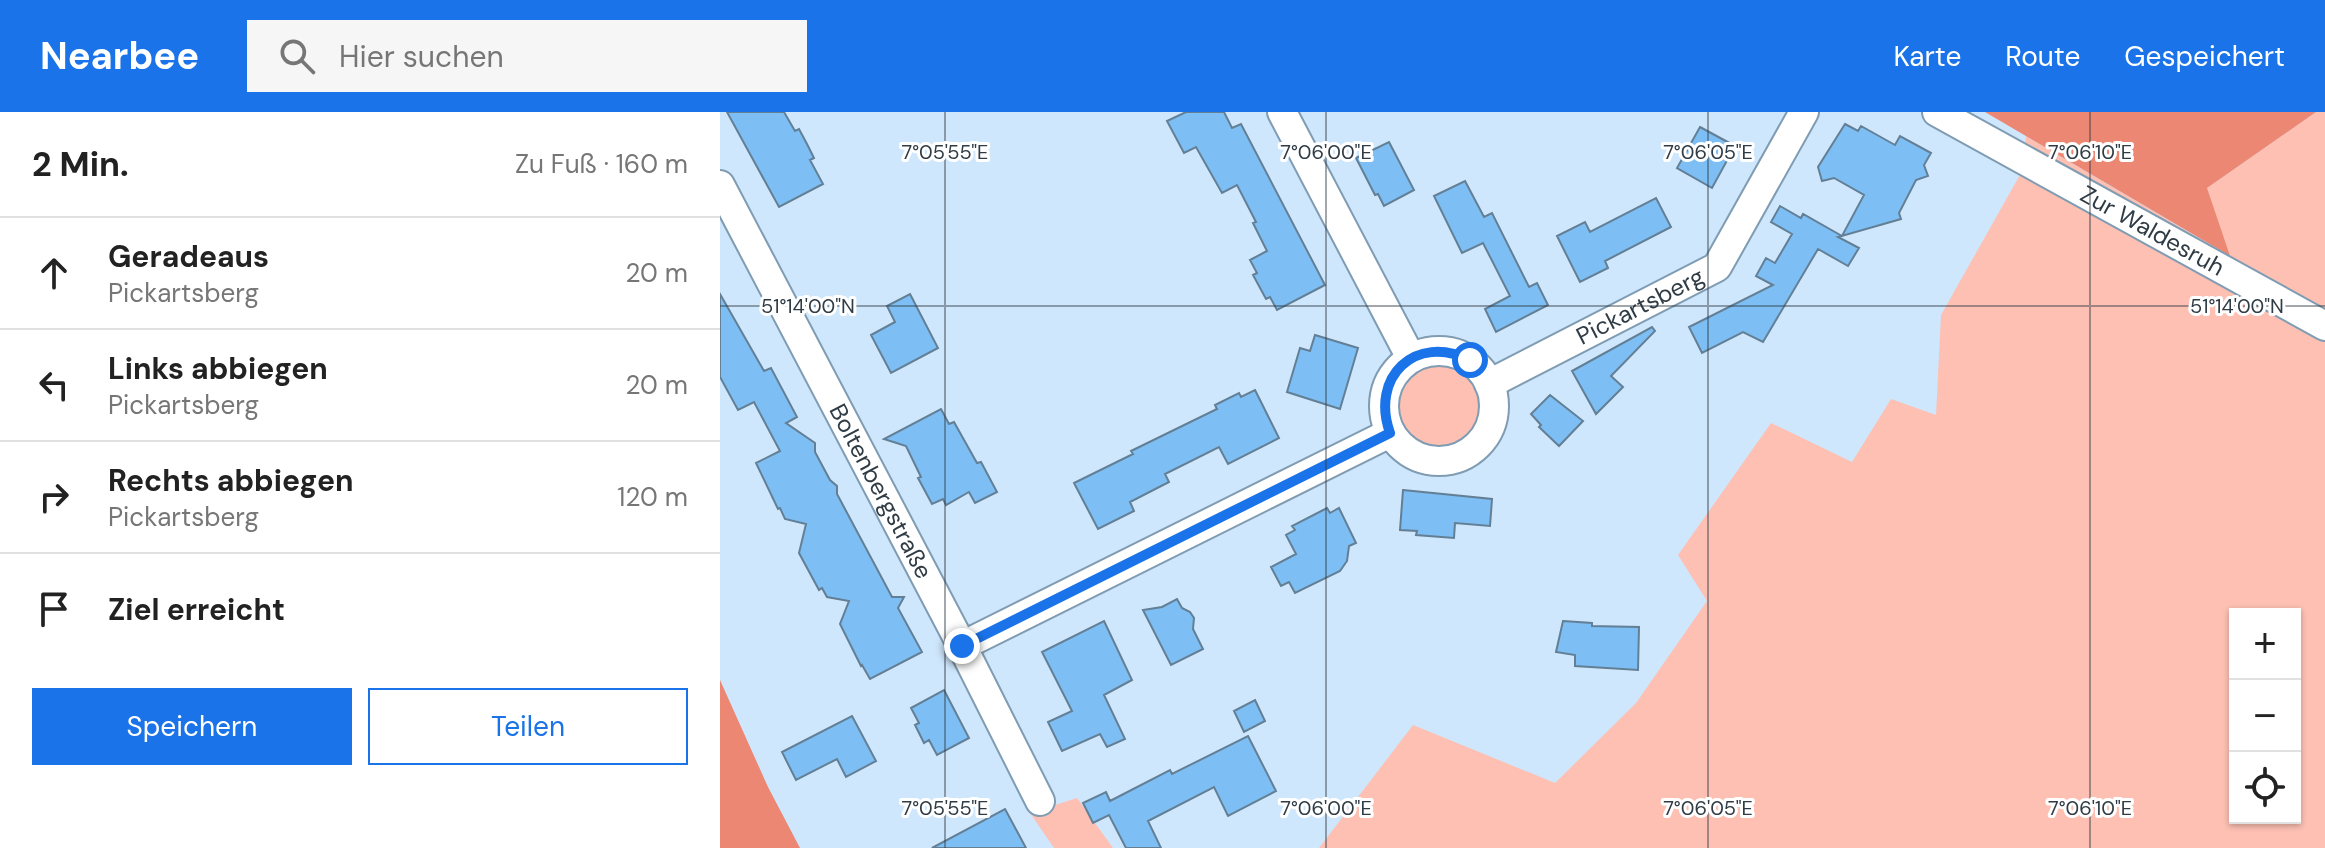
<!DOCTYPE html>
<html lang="de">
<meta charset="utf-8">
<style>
body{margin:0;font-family:"DM Sans",sans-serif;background:#f6f6f6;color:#222}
.controls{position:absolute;right:24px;bottom:24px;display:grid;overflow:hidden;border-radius:0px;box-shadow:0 2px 6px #0004}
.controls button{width:72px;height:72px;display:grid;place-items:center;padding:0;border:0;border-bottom:2px solid #e0e0e0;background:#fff;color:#222;font:40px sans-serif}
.stop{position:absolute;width:24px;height:24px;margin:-18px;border:6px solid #1a73e8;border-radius:50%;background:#fff}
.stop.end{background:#1a73e8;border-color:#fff;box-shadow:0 2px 8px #0008}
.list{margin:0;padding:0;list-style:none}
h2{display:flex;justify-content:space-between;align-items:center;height:104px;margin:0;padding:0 32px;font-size:34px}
h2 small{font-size:26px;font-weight:400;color:#767676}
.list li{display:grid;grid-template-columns:52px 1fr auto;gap:24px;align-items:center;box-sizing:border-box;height:112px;padding:0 32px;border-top:2px solid #e0e0e0}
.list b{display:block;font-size:30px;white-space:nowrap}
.list p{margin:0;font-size:26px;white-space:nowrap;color:#767676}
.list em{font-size:26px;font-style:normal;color:#767676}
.actions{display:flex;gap:16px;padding:24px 32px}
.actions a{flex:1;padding:18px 0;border:2px solid #1a73e8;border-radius:0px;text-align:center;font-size:28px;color:#1a73e8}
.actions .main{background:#1a73e8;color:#fff}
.icon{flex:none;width:44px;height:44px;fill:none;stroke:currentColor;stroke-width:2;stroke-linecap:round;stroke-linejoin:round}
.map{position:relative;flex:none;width:1605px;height:736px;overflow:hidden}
header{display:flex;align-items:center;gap:48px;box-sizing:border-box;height:112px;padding:0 40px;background:#1a73e8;color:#fff}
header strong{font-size:38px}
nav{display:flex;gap:44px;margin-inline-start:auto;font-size:28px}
.search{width:560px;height:72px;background:#f6f6f6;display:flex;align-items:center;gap:20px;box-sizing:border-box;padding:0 28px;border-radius:0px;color:#767676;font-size:30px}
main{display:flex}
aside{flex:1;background:#fff}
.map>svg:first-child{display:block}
.green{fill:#fdc0b3;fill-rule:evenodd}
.forest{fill:#eb8773}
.building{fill:#7dbff4;stroke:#637f95;stroke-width:2}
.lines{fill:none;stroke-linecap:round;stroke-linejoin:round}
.minor-casing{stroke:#7f9cb3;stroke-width:32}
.minor{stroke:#fff;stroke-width:28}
.route{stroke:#1a73e8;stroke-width:10}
.ticks{fill:none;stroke:#303c45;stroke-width:2;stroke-opacity:0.45}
.labels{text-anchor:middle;stroke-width:6;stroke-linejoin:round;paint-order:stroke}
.street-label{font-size:24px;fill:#303c45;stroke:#fff}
.ticks-label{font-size:20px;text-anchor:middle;fill:#303c45;stroke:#fff;stroke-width:6;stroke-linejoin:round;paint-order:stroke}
</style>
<header>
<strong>Nearbee</strong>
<div class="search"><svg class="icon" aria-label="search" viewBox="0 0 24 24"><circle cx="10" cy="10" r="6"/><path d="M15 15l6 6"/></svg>Hier suchen</div>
<nav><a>Karte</a><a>Route</a><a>Gespeichert</a></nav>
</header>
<main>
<aside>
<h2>2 Min.<small>Zu Fuß · 160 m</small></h2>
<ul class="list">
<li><svg class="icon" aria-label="ahead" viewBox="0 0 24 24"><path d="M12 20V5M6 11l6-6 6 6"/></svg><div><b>Geradeaus</b><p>Pickartsberg</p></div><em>20 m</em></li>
<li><svg class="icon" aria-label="left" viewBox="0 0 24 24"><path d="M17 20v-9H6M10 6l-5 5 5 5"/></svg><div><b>Links abbiegen</b><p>Pickartsberg</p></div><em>20 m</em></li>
<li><svg class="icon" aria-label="right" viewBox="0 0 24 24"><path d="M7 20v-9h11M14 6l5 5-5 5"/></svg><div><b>Rechts abbiegen</b><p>Pickartsberg</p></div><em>120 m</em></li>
<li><svg class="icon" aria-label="arrive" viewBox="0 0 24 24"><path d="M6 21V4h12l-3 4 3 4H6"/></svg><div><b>Ziel erreicht</b></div></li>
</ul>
<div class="actions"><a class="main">Speichern</a><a>Teilen</a></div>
</aside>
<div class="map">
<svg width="1605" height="736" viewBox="0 0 1605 736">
<rect width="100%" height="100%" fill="#cfe7fc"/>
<path class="green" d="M1596,0H1605V736H599L693,613L835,671L916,591L987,489L958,443L1051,311L1132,350L1171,287L1216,303L1221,203L1301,61L1306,24L1509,144L1487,76ZM1515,502H1575V706H1515Z
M676 295a43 43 0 1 1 86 0a43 43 0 1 1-86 0Z
M357,686L393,736H334L310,701Z"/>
<path class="forest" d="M1265,0H1596L1487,76L1510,144Z
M0,568L48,675L80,736H0Z"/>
<path class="building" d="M7,0H64L75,19L79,17L87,32L94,46L90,48L103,72L59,95Z
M466,0H504L512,16L521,12L605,173L557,198L550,185L546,187L533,163L537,161L530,148L547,139L533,111L536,110L517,73L502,81L476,35L464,41L447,9Z
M1125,12L1138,19L1141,14L1175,33L1180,24L1211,41L1204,53L1208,64L1196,68L1179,101L1181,107L1118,125L1139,136L1128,154L1098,137L1043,230L1023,220L982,241L969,215L1053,173L1036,164L1046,146L1055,151L1072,122L1051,110L1060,94L1081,106L1083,102L1122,124L1144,83L1114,66L1102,69L1098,55Z
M980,15L1015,34L992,76L957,56Z
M669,30L694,78L664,94L658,82L655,83L636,46Z
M745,69L764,105L772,101L809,175L817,171L828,193L776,220L765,197L790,184L763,131L742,141L714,84Z
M936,86L951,115L885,149L888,156L860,170L837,124L865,110L870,120Z
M0,182L44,259L51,256L77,305L66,311L95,331V340L110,368L117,374V382L172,485H184L178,496L202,540L150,567L142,553L141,554L120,512L129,489L107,485L102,476L99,478L79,441L86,412L65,407L60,396L58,397L36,351L60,339L34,290L18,298L0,265Z
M190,182L218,236L171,261L151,223L175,210L167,194Z
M932,215L935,219L891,264L903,275L876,302L852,259Z
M595,223L638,236L620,297L567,280L580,236L590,239Z
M535,278L559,326L508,352L499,335L445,362L449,370L410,390L414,399L378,417L354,371L413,342L411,339L497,297L495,293L519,281L521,285Z
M830,283L863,309L839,334L819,315L821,313L811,302Z
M221,297L229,312L234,310L257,351L261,350L277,380L255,391L249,380L226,393L223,387L212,392L198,366L201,365L186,334L164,327Z
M683,378L772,387L770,414L735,411L734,426L696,423L697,419L680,418Z
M607,396L610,401L619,396L636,431L629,434L627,449L620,459L575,481L569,470L561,474L551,455L576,442L566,423L575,418L572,414Z
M457,487L462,496L470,500L474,506L473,517L483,537L451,553L423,498L442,495Z
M384,509L412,568L384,583L405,627L387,635L380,622L342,639L328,610L352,599L322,540Z
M843,509L872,511V514L919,515L918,558L855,554V543L836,540Z
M224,578L249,626L217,643L209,628L204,631L195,613L199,611L191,596Z
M535,588L545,609L524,620L514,599Z
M132,604L156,649L126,665L117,647L76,668L62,640Z
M528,624L556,679L508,704L494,675L428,709L441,736H406L389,703L373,711L363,691L386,680L390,689L450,658L452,662Z
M285,697L306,736H212Z"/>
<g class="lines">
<g class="minor-casing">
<g id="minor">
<path d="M562,0L691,246"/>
<path id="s1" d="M1217,0L1605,214"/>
<path id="s2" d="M0,73L242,534L320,689"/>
<circle cx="719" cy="294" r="55"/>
<path id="s3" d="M769,272L997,155L1084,0"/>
<path d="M242,534L670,321"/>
</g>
</g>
<use href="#minor" class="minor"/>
</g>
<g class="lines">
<path class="route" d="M242,534L670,321C650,265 695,221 750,248"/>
</g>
<path class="ticks" d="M225,0V736M606,0V736M988,0V736M1370,0V736M0,194H1605"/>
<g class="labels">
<g class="street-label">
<text dy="8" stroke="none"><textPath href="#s1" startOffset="246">Zur Waldesruh</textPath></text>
<text dy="8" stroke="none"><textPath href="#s3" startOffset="170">Pickartsberg</textPath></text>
<text dy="8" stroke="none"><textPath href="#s2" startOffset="346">Boltenbergstraße</textPath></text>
</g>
</g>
<g class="ticks-label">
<text x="225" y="47">7°05'55"E</text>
<text x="606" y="47">7°06'00"E</text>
<text x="988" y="47">7°06'05"E</text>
<text x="1370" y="47">7°06'10"E</text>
<text x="88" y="201">51°14'00"N</text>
<text x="1517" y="201">51°14'00"N</text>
<text x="225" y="703">7°05'55"E</text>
<text x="606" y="703">7°06'00"E</text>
<text x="988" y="703">7°06'05"E</text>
<text x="1370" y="703">7°06'10"E</text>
</g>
</svg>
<div class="controls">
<button>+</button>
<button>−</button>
<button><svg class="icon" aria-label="locate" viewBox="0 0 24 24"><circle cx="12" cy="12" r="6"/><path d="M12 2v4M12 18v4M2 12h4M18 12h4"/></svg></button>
</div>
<div class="stop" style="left:750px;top:248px"></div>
<div class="stop end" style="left:242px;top:534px"></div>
</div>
</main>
